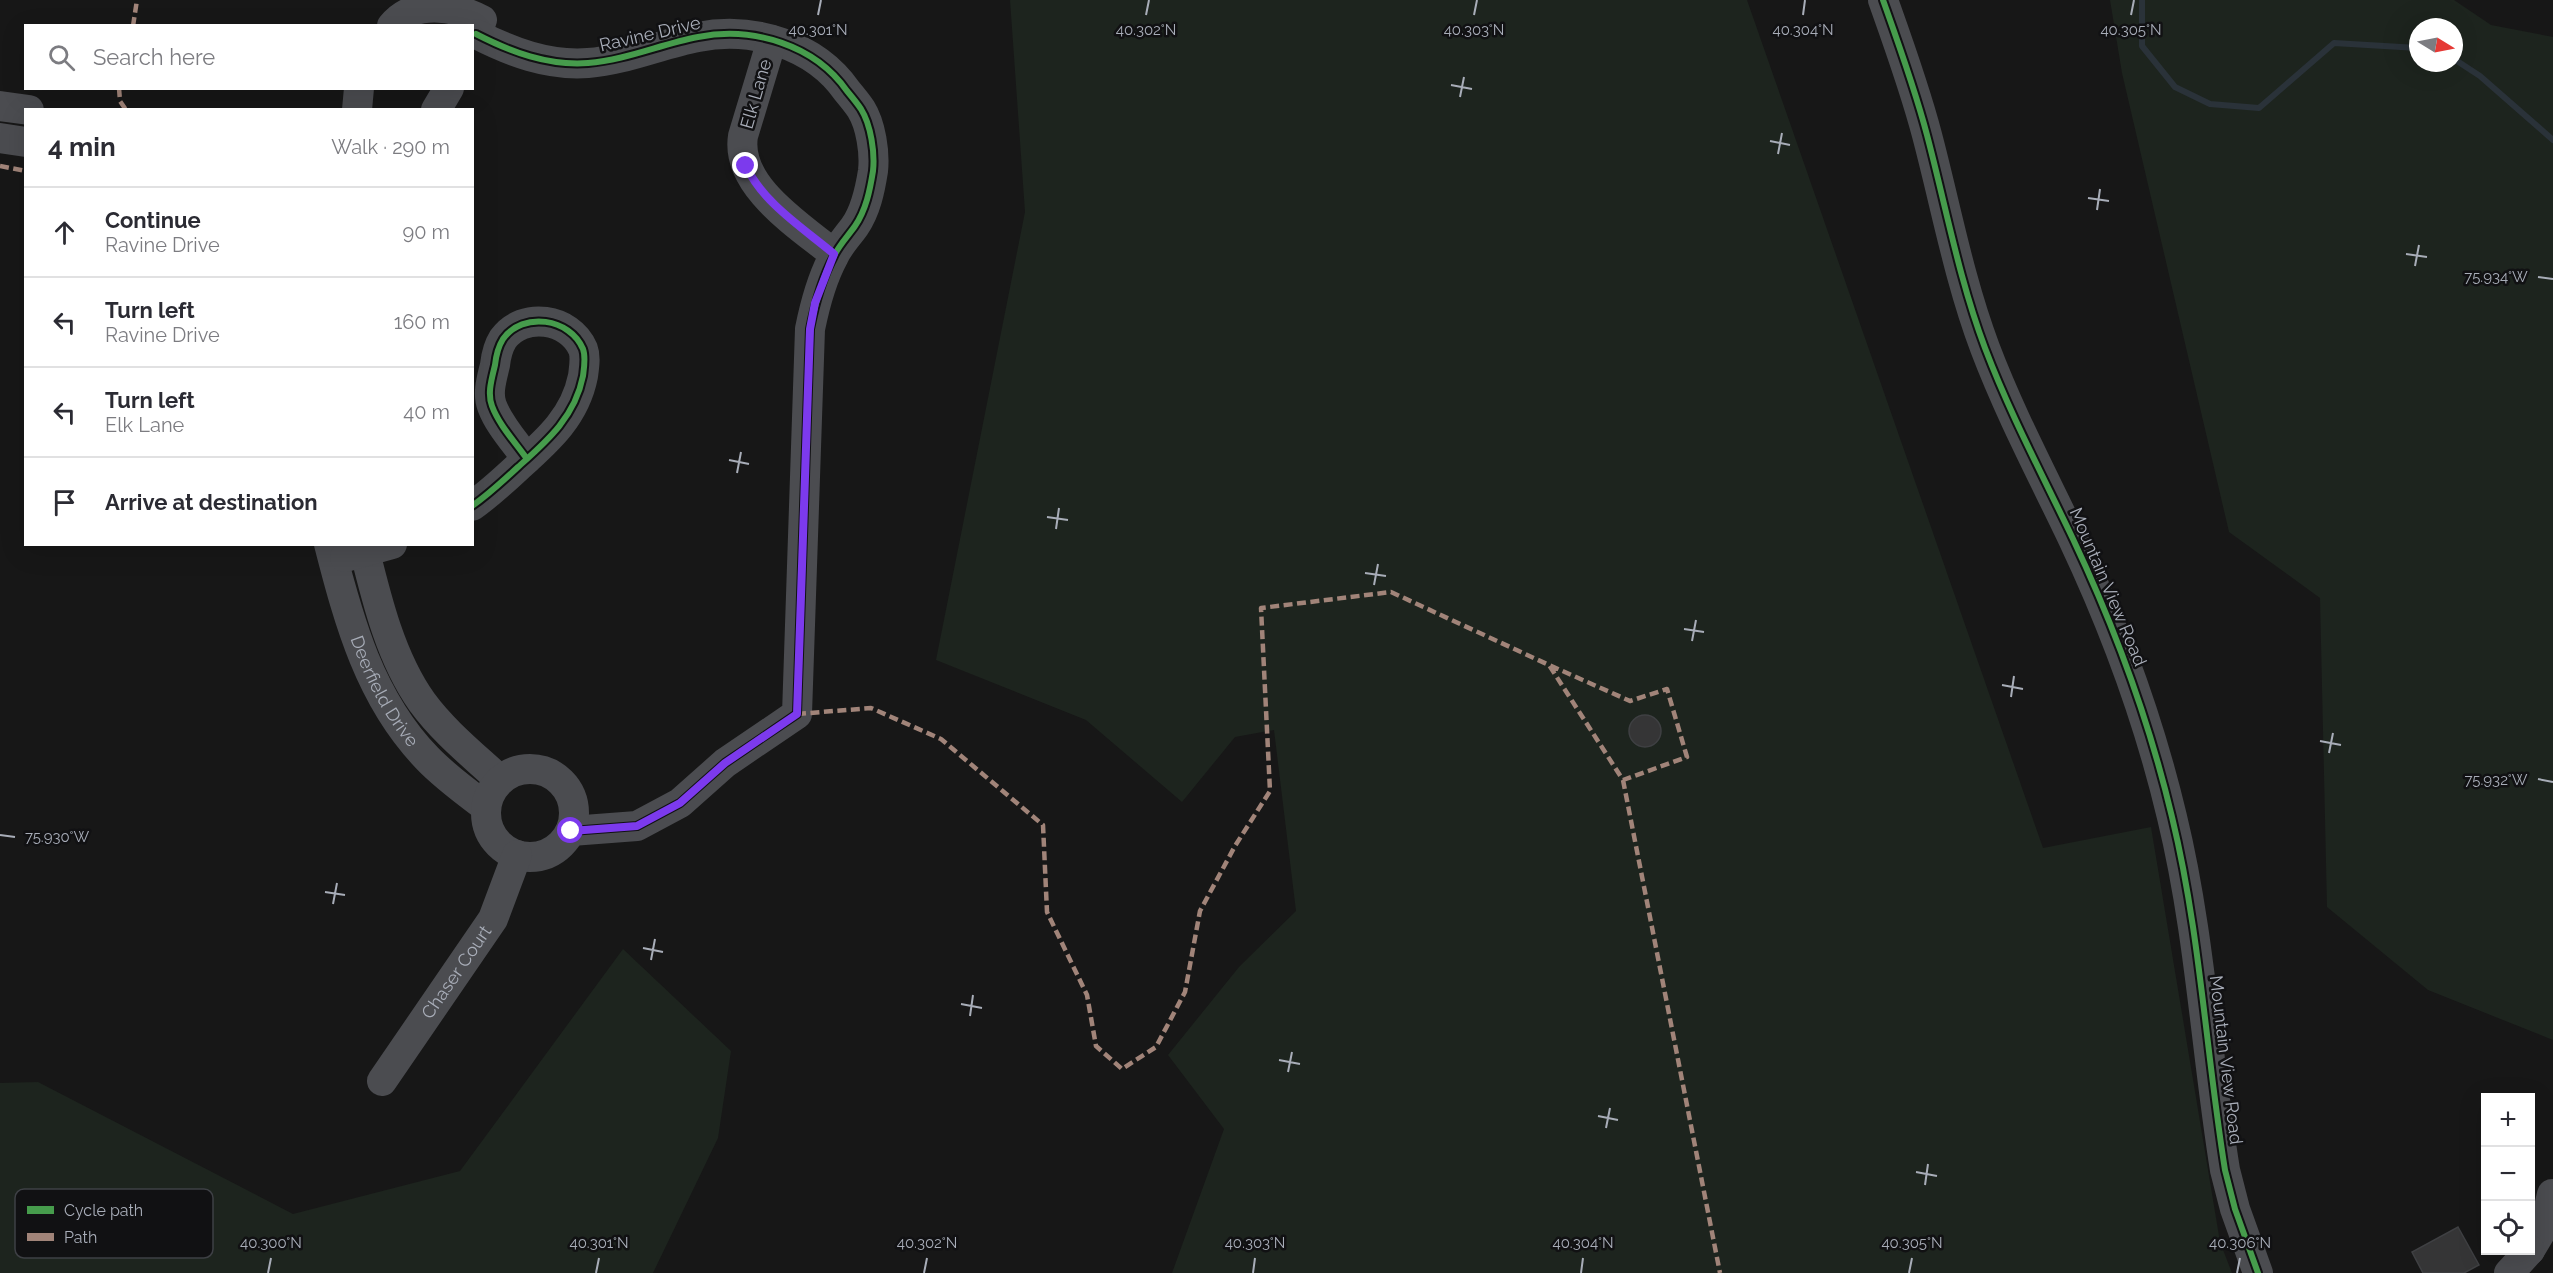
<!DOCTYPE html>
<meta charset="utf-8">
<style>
body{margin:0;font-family:Raleway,sans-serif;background:#f7f7f7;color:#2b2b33}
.controls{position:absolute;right:18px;bottom:18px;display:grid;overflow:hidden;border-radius:0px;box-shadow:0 6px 24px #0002}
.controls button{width:54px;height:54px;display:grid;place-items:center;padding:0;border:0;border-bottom:2px solid #e1e1e2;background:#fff;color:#2b2b33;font:30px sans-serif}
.compass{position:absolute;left:2409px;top:18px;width:54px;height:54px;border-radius:50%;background:#fff;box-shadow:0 6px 24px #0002;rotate:100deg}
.stop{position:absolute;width:18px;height:18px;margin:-14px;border:4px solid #7c3aed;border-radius:50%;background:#fff}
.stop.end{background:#7c3aed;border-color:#fff;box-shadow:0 2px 6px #0008}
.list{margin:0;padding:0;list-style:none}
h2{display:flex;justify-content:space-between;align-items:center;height:78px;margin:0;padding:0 24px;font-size:26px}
h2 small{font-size:20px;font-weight:400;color:#7c7c81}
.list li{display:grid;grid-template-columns:39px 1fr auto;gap:18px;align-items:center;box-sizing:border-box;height:90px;padding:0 24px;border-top:2px solid #e1e1e2}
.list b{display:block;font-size:22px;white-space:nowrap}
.list p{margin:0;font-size:20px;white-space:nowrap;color:#7c7c81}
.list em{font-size:20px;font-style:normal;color:#7c7c81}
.icon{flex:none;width:33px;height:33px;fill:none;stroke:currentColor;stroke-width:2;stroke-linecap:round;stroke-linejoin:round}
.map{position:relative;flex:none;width:2553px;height:1273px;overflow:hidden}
.search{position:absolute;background:#fff;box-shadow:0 6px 24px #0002;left:24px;top:24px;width:450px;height:66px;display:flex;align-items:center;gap:15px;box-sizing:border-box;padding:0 21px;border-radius:0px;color:#7c7c81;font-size:22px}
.panel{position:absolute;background:#fff;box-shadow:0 6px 24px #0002;left:24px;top:108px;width:450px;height:438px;border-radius:0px}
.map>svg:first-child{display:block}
.green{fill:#1d241e;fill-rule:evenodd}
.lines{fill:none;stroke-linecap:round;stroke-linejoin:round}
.stream{stroke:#2a3239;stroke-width:6}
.building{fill:#353536;stroke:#3f4043;stroke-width:1.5}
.minor{stroke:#4b4c50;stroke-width:30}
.quiet{stroke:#a18479;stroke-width:4.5;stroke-dasharray:9 4.5;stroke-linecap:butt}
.cycleway-casing{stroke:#111113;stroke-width:10}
.cycleway{stroke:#469c4c;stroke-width:6}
.route{stroke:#7c3aed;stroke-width:8}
.ticks{fill:none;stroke:#a8adb8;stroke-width:2}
.labels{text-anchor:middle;stroke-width:5;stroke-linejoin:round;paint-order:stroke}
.street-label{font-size:18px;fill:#a8adb8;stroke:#111113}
.key{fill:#111113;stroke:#3e4045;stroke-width:1.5}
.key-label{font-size:16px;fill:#a8adb8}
.ticks-label{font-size:15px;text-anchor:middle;fill:#a8adb8;stroke:#111113;stroke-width:5;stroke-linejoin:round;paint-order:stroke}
</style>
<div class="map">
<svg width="2553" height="1273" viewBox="0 0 2553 1273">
<rect width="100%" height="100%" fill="#171717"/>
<path class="green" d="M1010,0H1747L2043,848L2151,827L2220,1242L2232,1273H1172L1224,1129L1168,1055L1239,967L1296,911L1274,730L1235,737L1182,802L1086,720L936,660L1025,212Z
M2110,0H2454L2491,25L2553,37V1040L2428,990L2327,907L2320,598L2229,532L2122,73ZM2418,27H2454V63H2418Z
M623,949L731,1051L718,1138L653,1273H0V1083L38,1082L293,1214L460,1171Z"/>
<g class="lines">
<path class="stream" d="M2142,0V46L2175,87L2210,104L2259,108L2334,43L2418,48
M2454,59L2480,76L2553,140"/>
</g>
<path class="building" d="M1629 731a16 16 0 1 1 32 0a16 16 0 1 1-32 0Z
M2458,1227L2479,1265L2464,1273H2423L2412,1252Z"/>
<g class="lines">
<g class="minor">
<path d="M1883,0C1899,45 1915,89 1927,135C1946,207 1959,279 1985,348C2010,414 2043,476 2073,539C2115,628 2149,720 2172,817C2200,932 2206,1052 2225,1170L2235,1209L2258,1273"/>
<path d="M392,26C413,0 453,5 482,20"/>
<path d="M476,34C511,52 548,66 588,63C626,60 661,44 698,37C753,26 815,45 847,91C852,97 857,103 861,109C871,125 875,153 873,171C870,190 866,210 855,226C848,236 839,245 834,256C822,278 815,304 810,329L797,714L725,763L680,803L637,826L571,831"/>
<path d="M772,40L743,136C735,186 800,226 834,254"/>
<path d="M0,106L29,110"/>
<path d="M357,110L359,88"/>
<path d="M436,110L449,88"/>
<path d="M0,138L26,142"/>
<path d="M472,506C489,494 503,481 518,467C547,441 575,417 583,376C584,368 586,357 583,349C570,318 523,311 503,339C498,347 496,356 495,365C492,378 487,393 492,406C499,425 515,442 527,459"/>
<path id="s1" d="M329,544C349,622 370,699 427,758C444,776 466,792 486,807"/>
<path d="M363,544C376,597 390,657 422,702C444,732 473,755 500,780"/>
<path d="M345,557L392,544"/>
<circle cx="530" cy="813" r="44"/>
<path id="s2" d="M382,1081L493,919L517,855"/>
<path d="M2530,1250L2545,1225L2552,1194"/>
<path d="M2509,1273L2530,1250"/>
</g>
<path class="quiet" d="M133,26L137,0
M119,88L120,101L126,110
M0,166L26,171
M797,714L871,708L941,739L1043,825L1047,912L1087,995L1096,1046L1122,1069L1156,1047L1185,992L1200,911L1235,846L1270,791L1261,608L1391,592L1549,665L1623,780L1687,757L1667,689L1630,701L1549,665
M1623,780L1720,1273"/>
<g class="cycleway-casing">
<path id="cycleway" d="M1883,0C1899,45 1915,89 1927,135C1946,207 1959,279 1985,348C2010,414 2043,476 2073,539C2115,628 2149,720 2172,817C2200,932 2206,1052 2225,1170L2235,1209L2258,1273
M476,34C511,52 548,66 588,63C626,60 661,44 698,37C753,26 815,45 847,91C852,97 857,103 861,109C871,125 875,153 873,171C870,190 866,210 855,226C848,236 839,245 834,256C822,278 815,304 810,329L797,714L725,763L680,803L637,826L571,831
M472,506C489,494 503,481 518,467C547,441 575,417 583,376C584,368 586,357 583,349C570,318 523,311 503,339C498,347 496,356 495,365C492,378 487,393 492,406C499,425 515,442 527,459"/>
</g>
<use href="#cycleway" class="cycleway"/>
</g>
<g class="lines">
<path class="route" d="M571,831L637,826L680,803L725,763L797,714L810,329L815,303L834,254C803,228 763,203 746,166"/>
</g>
<path class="ticks" d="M818,15L821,0M1146,15L1149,0M1474,15L1477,0M1803,15L1805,0M2131,15L2134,0M1451,85L1472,89M1460,97L1464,77M1770,141L1790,145M1778,154L1782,133M2088,198L2109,201M2097,210L2100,189M2406,254L2427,257M2415,266L2419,245M2538,277L2553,279M729,460L749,464M737,473L741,452M1047,517L1068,520M1056,529L1059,508M1365,573L1386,576M1374,585L1378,564M1684,629L1704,632M1692,641L1696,620M2002,685L2023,689M2011,697L2014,676M2320,741L2341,745M2329,753L2333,733M2538,779L2553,782M0,835L15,837M325,892L345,895M333,904L337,883M643,948L663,952M651,960L655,939M961,1004L982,1008M970,1016L973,995M1279,1060L1300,1064M1288,1072L1292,1052M1598,1116L1618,1120M1606,1128L1610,1108M1916,1172L1937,1176M1925,1185L1928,1164M268,1273L271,1258M596,1273L599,1258M924,1273L927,1258M1253,1273L1255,1258M1581,1273L1583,1258M1909,1273L1912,1258M2237,1273L2240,1258"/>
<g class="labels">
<g class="street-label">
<text transform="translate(650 34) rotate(-13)" y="6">Ravine Drive</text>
<text transform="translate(756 94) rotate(-74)" y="6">Elk Lane</text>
<text transform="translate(2108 587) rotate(67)" y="6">Mountain View Road</text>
<text dy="6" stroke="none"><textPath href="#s1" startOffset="158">Deerfield Drive</textPath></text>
<text dy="6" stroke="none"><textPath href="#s2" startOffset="132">Chaser Court</textPath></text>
<text transform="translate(2226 1060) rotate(83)" y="6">Mountain View Road</text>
</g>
</g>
<rect x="15" y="1189" width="198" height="69" rx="9" class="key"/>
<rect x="27" y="1206" width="27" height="8" fill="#469c4c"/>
<rect x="27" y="1233" width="27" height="8" fill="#a18479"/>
<g class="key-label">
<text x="64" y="1216">Cycle path</text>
<text x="64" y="1243">Path</text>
</g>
<g class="ticks-label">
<text x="1146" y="35">40.302°N</text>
<text x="1803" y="35">40.304°N</text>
<text x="2131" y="35">40.305°N</text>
<text x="818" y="35">40.301°N</text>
<text x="1474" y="35">40.303°N</text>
<text x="2496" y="282">75.934°W</text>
<text x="2496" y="785">75.932°W</text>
<text x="57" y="842">75.930°W</text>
<text x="271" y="1248">40.300°N</text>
<text x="599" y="1248">40.301°N</text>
<text x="927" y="1248">40.302°N</text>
<text x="1255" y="1248">40.303°N</text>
<text x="1583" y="1248">40.304°N</text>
<text x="1912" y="1248">40.305°N</text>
<text x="2240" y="1248">40.306°N</text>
</g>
</svg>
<div class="controls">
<button>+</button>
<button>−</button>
<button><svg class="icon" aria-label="locate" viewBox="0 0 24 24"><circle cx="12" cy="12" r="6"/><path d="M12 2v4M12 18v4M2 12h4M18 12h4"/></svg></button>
</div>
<svg class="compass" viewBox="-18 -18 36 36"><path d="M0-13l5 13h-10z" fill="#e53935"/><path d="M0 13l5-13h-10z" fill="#7c7c81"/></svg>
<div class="stop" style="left:571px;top:831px"></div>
<div class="stop end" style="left:746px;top:166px"></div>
<div class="search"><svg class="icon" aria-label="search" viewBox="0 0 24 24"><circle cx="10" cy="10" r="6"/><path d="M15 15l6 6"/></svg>Search here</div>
<section class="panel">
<h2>4 min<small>Walk · 290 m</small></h2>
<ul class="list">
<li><svg class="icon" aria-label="ahead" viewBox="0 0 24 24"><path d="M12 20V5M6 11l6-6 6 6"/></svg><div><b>Continue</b><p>Ravine Drive</p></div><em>90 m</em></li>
<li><svg class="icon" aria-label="left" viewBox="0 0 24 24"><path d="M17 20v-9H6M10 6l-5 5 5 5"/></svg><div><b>Turn left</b><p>Ravine Drive</p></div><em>160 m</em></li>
<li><svg class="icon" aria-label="left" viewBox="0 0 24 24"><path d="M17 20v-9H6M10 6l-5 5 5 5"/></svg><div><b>Turn left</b><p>Elk Lane</p></div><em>40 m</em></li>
<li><svg class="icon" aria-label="arrive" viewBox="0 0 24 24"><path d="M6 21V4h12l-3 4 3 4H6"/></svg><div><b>Arrive at destination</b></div></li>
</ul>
</section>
</div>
